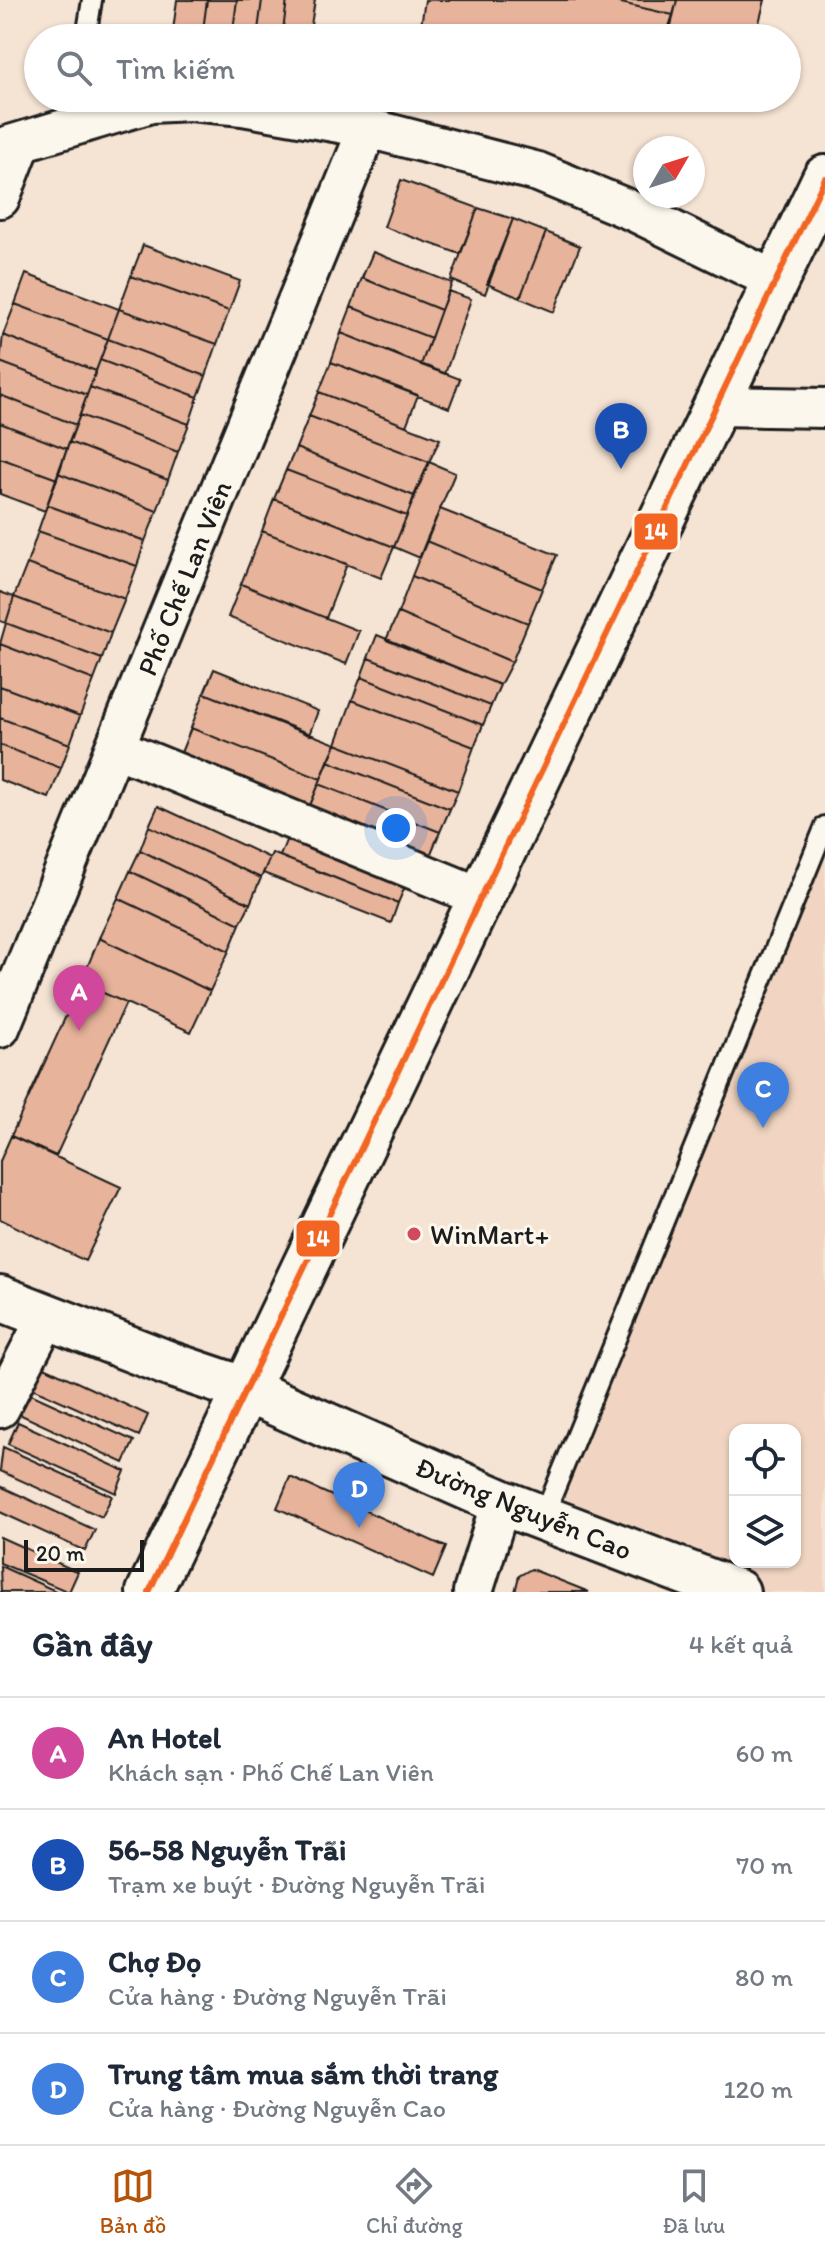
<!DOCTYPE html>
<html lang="vi">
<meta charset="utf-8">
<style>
body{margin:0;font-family:Itim,sans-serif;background:#f6f6f7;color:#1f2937}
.controls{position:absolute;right:24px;bottom:24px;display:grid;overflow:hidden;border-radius:16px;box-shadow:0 2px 6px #0004}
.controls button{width:72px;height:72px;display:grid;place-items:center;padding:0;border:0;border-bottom:2px solid #e0e1e3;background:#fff;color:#1f2937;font:40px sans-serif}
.compass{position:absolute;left:633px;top:136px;width:72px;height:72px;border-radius:50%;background:#fff;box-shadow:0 2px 6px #0004;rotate:51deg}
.scale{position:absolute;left:24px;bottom:20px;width:120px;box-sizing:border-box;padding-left:8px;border:4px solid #1c1c1c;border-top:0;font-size:22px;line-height:28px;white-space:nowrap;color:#1c1c1c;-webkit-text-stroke:6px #fbf7ec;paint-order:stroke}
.you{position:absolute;left:396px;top:828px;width:28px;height:28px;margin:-20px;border:6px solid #fff;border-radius:50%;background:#1a73e8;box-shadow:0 0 0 12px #1a73e833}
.badge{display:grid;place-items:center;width:52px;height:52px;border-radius:50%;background:#b45309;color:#fff;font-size:26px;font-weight:700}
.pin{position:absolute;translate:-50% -66px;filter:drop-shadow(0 2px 4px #0008)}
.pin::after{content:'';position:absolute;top:42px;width:28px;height:24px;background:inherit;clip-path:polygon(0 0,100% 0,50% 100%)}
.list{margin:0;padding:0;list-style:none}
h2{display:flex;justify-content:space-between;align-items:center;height:104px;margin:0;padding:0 32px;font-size:34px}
h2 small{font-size:26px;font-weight:400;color:#747a83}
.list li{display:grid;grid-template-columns:52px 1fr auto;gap:24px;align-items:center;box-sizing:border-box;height:112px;padding:0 32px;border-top:2px solid #e0e1e3}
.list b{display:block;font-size:30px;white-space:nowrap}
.list p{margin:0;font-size:26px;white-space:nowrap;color:#747a83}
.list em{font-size:26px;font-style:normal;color:#747a83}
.icon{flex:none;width:44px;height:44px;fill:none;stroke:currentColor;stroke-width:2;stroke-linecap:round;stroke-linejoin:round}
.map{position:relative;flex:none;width:825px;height:1592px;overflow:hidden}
.search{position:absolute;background:#fff;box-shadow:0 2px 6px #0004;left:24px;right:24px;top:24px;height:88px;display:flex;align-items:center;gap:20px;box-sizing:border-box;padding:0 28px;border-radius:44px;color:#747a83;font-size:30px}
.sheet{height:552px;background:#fff}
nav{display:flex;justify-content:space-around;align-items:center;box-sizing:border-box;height:112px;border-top:2px solid #e0e1e3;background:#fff;font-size:22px;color:#747a83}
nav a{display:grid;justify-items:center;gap:4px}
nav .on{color:#b45309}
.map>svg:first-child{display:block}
.built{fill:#f1d5c2;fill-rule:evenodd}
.building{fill:#e7b39a;stroke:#1c1c1c;stroke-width:2}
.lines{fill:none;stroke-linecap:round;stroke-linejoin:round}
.service-casing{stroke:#1c1c1c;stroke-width:24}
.minor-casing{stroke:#1c1c1c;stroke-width:44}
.secondary-casing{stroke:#1c1c1c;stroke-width:50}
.service{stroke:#fbf7ec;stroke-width:18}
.minor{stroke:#fbf7ec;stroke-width:38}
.secondary{stroke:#fbf7ec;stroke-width:44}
.bus-1-casing{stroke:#fbf7ec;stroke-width:12}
.bus-1{stroke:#f26522;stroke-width:6}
.poi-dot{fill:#d1495b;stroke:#fbf7ec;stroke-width:3}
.labels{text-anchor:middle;stroke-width:6;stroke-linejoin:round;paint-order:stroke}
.street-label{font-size:28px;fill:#1c1c1c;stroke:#fbf7ec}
.poi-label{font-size:28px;fill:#1c1c1c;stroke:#fbf7ec;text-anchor:start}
.line-badge{stroke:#fbf7ec;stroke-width:3}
.badge-label{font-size:22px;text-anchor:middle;font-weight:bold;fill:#fff}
</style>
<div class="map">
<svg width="825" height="1592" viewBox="0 0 825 1592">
<rect width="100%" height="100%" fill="#f5e3d3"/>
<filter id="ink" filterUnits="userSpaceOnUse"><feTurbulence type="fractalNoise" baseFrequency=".0125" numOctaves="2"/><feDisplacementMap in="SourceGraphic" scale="16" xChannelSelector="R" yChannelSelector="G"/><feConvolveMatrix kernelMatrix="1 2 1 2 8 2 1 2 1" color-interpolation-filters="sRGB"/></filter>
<g filter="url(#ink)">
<path class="built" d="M825,826V1592H737L543,1518ZM735,1430H795V1562H735Z"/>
<path class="building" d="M177,0H207L202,38H172Z
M207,0H237L232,38H202Z
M237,0H262L257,38H232Z
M262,0H287L282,38H257Z
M287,0H315L309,38H282Z
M425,0H608L673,15L665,38H419Z
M608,0H677L673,15Z
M677,0H765L755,38H704L670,30Z
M401,180L478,208L460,254L384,227Z
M478,208L513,219L485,294L451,280Z
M513,219L546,232L520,298L487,284Z
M546,232L580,246L554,312L520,298Z
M143,245L240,281L229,311L131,276Z
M373,252L452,283L441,310L362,278Z
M26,274L119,309L108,339L15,304Z
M131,276L229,311L217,344L119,309Z
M362,278L441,310L431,338L351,307Z
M448,291L471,299L445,374L421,365Z
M15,304L108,339L96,371L3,335Z
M351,307L431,338L421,365L341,333Z
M119,309L217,344L206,376L108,339Z
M341,333L460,379L449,408L331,362Z
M3,335L96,371L87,395L0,362Z
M108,339L206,376L198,397L100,360Z
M100,360L198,397L189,424L90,387Z
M0,362L87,395L76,425L0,395Z
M331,362L418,395L406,426L319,392Z
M90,387L189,424L178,452L80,415Z
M319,392L440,439L429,462L309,416Z
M0,395L76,425L67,449L0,423Z
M80,415L178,452L168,480L69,442Z
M309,416L429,462L414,496L296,448Z
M0,423L67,449L57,479L0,458Z
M69,442L168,480L157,511L58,473Z
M296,448L414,496L407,516L286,470Z
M0,458L57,479L45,511L0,494Z
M429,462L455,473L420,558L394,547Z
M286,470L407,516L394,547L274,499Z
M58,473L157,511L145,541L47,505Z
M274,499L394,547L381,578L262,531Z
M47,505L145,541L137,566L38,531Z
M440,509L557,555L542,589L426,541Z
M38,531L137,566L125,599L27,564Z
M262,531L347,564L326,618L241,584Z
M426,541L542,589L528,623L412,576Z
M27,564L125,599L111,633L14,597Z
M412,576L528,623L512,662L398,613Z
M241,584L359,631L346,664L228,617Z
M0,592L14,597L6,623L0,621Z
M14,597L111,633L102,659L6,623Z
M398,613L512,662L500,685L386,640Z
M6,623L102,659L94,680L0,644Z
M377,635L500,685L491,706L368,658Z
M0,644L94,680L80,716L0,686Z
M368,658L491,706L483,725L361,677Z
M214,669L318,711L309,735L204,693Z
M361,677L483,725L474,747L352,700Z
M0,686L80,716L70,744L0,718Z
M204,693L336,744L321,779L191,728Z
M352,700L474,747L458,791L336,744Z
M0,718L70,744L61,768L0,745Z
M191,728L321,779L306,815L176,765Z
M336,744L458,791L450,809L328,761Z
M0,745L61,768L49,798L0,780Z
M328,761L450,809L440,832L319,784Z
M319,784L440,832L426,865L306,815Z
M158,806L270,858L261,878L149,826Z
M149,826L261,878L250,904L140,850Z
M291,828L410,875L398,903L280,856Z
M140,850L250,904L240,924L130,871Z
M272,853L398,903L391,923L263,873Z
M130,871L240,924L229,951L118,898Z
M118,898L229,951L210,991L99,938Z
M99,938L210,991L191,1032L81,983Z
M81,983L126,1003L56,1156L11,1136Z
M11,1136L121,1187L85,1261L0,1219V1161Z
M40,1365L148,1415L139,1436L30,1387Z
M26,1392L134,1441L124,1463L17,1413Z
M18,1422L125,1471L116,1493L8,1444Z
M3,1447L112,1496L102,1517L0,1471Z
M290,1477L446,1547L433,1578L277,1508Z
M0,1486L95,1530L85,1551L0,1512Z
M0,1537L78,1572L69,1592L0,1563Z
M0,1566L58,1592H1Z
M531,1569L589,1592H515L519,1576Z"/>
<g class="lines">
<g class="service-casing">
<path id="service" d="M86,38L92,0
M71,126L75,98
M543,1518L825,826"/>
</g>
<g class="minor-casing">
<path id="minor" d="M0,148L151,103L190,101L243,106L368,128L538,172L635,212L776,281
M0,198L21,144
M715,406L825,408
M116,748L481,897
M0,1028L368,128
M0,1408L48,1315
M473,1592L501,1502"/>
</g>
<g class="secondary-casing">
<path id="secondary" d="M0,1298L172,1365L246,1390L501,1502L737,1592
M149,1592L825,178"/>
</g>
<use href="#service" class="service"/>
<use href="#minor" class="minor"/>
<use href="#secondary" class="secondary"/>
<g class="bus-1-casing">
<path id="bus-1" d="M149,1592L825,178"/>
</g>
<use href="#bus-1" class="bus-1"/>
</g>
</g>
<circle class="poi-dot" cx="414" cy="1234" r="8"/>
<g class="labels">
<g class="street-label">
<text transform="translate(184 578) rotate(-68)" y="10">Phố Chế Lan Viên</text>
<text transform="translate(524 1508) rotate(22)" y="10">Đường Nguyễn Cao</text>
</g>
<g class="poi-label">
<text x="430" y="1244">WinMart+</text>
</g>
</g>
<g class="line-badge">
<rect x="633" y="512" width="46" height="39" rx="8" fill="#f26522"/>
<rect x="295" y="1219" width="46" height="39" rx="8" fill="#f26522"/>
</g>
<g class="badge-label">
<text x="656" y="539">14</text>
<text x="318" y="1246">14</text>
</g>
</svg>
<div class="controls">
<button><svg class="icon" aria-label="locate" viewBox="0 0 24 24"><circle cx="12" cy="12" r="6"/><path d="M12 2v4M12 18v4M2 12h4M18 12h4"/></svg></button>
<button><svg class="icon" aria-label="layers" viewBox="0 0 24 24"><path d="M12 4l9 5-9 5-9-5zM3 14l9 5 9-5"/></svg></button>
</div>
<svg class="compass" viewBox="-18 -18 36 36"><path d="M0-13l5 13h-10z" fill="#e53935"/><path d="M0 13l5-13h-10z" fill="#747a83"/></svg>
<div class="scale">20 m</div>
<div class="you"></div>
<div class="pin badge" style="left:79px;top:1031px;background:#d1479c">A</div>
<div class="pin badge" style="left:621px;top:469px;background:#1a4fb4">B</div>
<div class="pin badge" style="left:763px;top:1128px;background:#3f7fe0">C</div>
<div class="pin badge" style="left:359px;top:1528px;background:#3f7fe0">D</div>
<div class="search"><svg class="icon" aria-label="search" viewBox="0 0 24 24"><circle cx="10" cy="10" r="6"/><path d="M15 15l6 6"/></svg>Tìm kiếm</div>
</div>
<section class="sheet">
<h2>Gần đây<small>4 kết quả</small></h2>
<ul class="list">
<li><span class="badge" style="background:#d1479c">A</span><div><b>An Hotel</b><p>Khách sạn · Phố Chế Lan Viên</p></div><em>60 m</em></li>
<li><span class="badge" style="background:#1a4fb4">B</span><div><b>56-58 Nguyễn Trãi</b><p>Trạm xe buýt · Đường Nguyễn Trãi</p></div><em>70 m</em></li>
<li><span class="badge" style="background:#3f7fe0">C</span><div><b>Chợ Đọ</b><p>Cửa hàng · Đường Nguyễn Trãi</p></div><em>80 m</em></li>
<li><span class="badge" style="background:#3f7fe0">D</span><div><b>Trung tâm mua sắm thời trang</b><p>Cửa hàng · Đường Nguyễn Cao</p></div><em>120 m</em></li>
</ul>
</section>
<nav>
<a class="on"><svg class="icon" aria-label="map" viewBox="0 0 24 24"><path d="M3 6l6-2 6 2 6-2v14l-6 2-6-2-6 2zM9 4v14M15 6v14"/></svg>Bản đồ</a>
<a><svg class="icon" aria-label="directions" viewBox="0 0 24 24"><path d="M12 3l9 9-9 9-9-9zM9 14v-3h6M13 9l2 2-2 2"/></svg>Chỉ đường</a>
<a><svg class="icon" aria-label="saved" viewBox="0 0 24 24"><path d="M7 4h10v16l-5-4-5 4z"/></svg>Đã lưu</a>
</nav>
